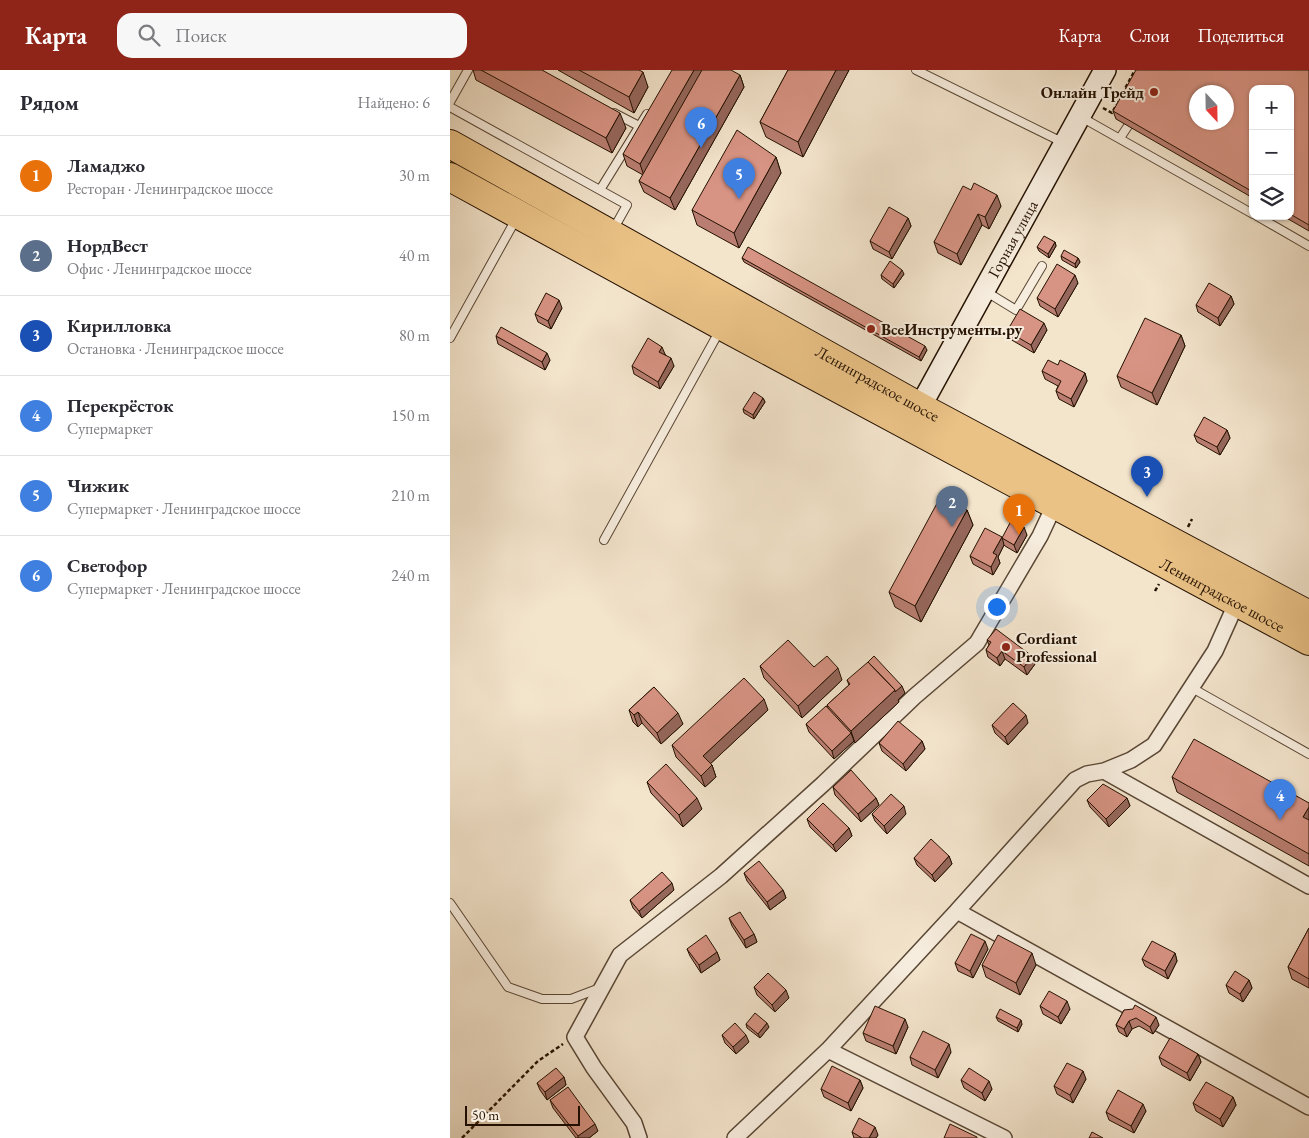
<!DOCTYPE html>
<html lang="ru">
<meta charset="utf-8">
<style>
body{margin:0;font-family:"EB Garamond",serif;background:#f7f7f7;color:#2b2b33}
.controls{position:absolute;right:15px;top:15px;display:grid;overflow:hidden;border-radius:10px;box-shadow:0 1px 4px #0004}
.controls button{width:45px;height:45px;display:grid;place-items:center;padding:0;border:0;border-bottom:1px solid #e1e1e2;background:#fff;color:#2b2b33;font:25px sans-serif}
.compass{position:absolute;left:739px;top:15px;width:45px;height:45px;border-radius:50%;background:#fff;box-shadow:0 1px 4px #0004;rotate:158deg}
.scale{position:absolute;left:15px;bottom:12px;width:115px;box-sizing:border-box;padding-left:5px;border:2px solid #241101;border-top:0;font-size:14px;line-height:18px;white-space:nowrap;color:#241101;-webkit-text-stroke:4px #f7edde;paint-order:stroke}
.you{position:absolute;left:546px;top:536px;width:18px;height:18px;margin:-12px;border:4px solid #fff;border-radius:50%;background:#1a73e8;box-shadow:0 0 0 8px #1a73e833}
.badge{display:grid;place-items:center;width:32px;height:32px;border-radius:50%;background:#8f2418;color:#fff;font-size:16px;font-weight:700}
.pin{position:absolute;translate:-50% -41px;filter:drop-shadow(0 1px 2px #0008)}
.pin::after{content:'';position:absolute;top:26px;width:18px;height:15px;background:inherit;clip-path:polygon(0 0,100% 0,50% 100%)}
.list{margin:0;padding:0;list-style:none}
h2{display:flex;justify-content:space-between;align-items:center;height:65px;margin:0;padding:0 20px;font-size:21px}
h2 small{font-size:16px;font-weight:400;color:#7c7c81}
.list li{display:grid;grid-template-columns:32px 1fr auto;gap:15px;align-items:center;box-sizing:border-box;height:80px;padding:0 20px;border-top:1px solid #e1e1e2}
.list b{display:block;font-size:19px;white-space:nowrap}
.list p{margin:0;font-size:16px;white-space:nowrap;color:#7c7c81}
.list em{font-size:16px;font-style:normal;color:#7c7c81}
.icon{flex:none;width:28px;height:28px;fill:none;stroke:currentColor;stroke-width:2;stroke-linecap:round;stroke-linejoin:round}
.map{position:relative;flex:none;width:859px;height:1068px;overflow:hidden}
header{display:flex;align-items:center;gap:30px;box-sizing:border-box;height:70px;padding:0 25px;background:#8f2418;color:#fff}
header strong{font-size:24px}
nav{display:flex;gap:28px;margin-inline-start:auto;font-size:18px}
.search{width:350px;height:45px;background:#f7f7f7;display:flex;align-items:center;gap:12px;box-sizing:border-box;padding:0 18px;border-radius:15px;color:#7c7c81;font-size:19px}
main{display:flex}
aside{flex:1;background:#fff}
.map>svg:first-child{display:block}
.lines{fill:none;stroke-linecap:round;stroke-linejoin:round}
.lane-casing{stroke:#584634;stroke-width:10}
.street-casing{stroke:#584634;stroke-width:18}
.secondary-casing{stroke:#241101;stroke-width:24}
.highway-casing{stroke:#241101;stroke-width:30}
.path{stroke:#241101;stroke-width:2.5;stroke-dasharray:4 2.5;stroke-linecap:butt}
.lane{stroke:#f7edde;stroke-width:8}
.street{stroke:#f7edde;stroke-width:15}
.secondary{stroke:#f7edde;stroke-width:21}
.highway{stroke:#eac286;stroke-width:28}
.wall{fill:#b97e71;stroke:#241101}
.shaded-wall{fill:#96675c;stroke:#241101}
.building{fill:#d79383;stroke:#241101;fill-rule:evenodd}
.poi-dot{fill:#8f2418;stroke:#f7edde;stroke-width:2}
.labels{text-anchor:middle;stroke-width:4;stroke-linejoin:round;paint-order:stroke}
.poi-label{font-size:16px;font-weight:bold;fill:#241101;stroke:#f7edde;text-anchor:start}
.street-label{font-size:16px;fill:#241101;stroke:#f7edde}
</style>
<header>
<strong>Карта</strong>
<div class="search"><svg class="icon" aria-label="search" viewBox="0 0 24 24"><circle cx="10" cy="10" r="6"/><path d="M15 15l6 6"/></svg>Поиск</div>
<nav><a>Карта</a><a>Слои</a><a>Поделиться</a></nav>
</header>
<main>
<aside>
<h2>Рядом<small>Найдено: 6</small></h2>
<ul class="list">
<li><span class="badge" style="background:#e8710a">1</span><div><b>Ламаджо</b><p>Ресторан · Ленинградское шоссе</p></div><em>30 m</em></li>
<li><span class="badge" style="background:#5c6f8a">2</span><div><b>НордВест</b><p>Офис · Ленинградское шоссе</p></div><em>40 m</em></li>
<li><span class="badge" style="background:#1a4fb4">3</span><div><b>Кирилловка</b><p>Остановка · Ленинградское шоссе</p></div><em>80 m</em></li>
<li><span class="badge" style="background:#3f7fe0">4</span><div><b>Перекрёсток</b><p>Супермаркет</p></div><em>150 m</em></li>
<li><span class="badge" style="background:#3f7fe0">5</span><div><b>Чижик</b><p>Супермаркет · Ленинградское шоссе</p></div><em>210 m</em></li>
<li><span class="badge" style="background:#3f7fe0">6</span><div><b>Светофор</b><p>Супермаркет · Ленинградское шоссе</p></div><em>240 m</em></li>
</ul>
</aside>
<div class="map">
<svg width="859" height="1068" viewBox="0 0 859 1068">
<rect width="100%" height="100%" fill="#f3e4cc"/>
<filter id="stains"><feTurbulence type="fractalNoise" baseFrequency=".004" numOctaves="4"/><feColorMatrix values="0 0 0 0 .2 0 0 0 0 .09 0 0 0 0 .02 0 0 0 .5 -.17"/></filter>
<radialGradient id="worn" r=".72"><stop offset=".6" stop-color="#630" stop-opacity="0"/><stop offset="1" stop-color="#630" stop-opacity=".3"/></radialGradient>
<g class="lines">
<g class="lane-casing">
<path id="lane" d="M466,0L614,73
M0,32L18,0
M0,37L177,135L163,160
M164,43L189,56
M631,47L803,144
M670,68L678,56
M150,120L197,44
M807,146L859,176
M535,221L566,240L592,196
M0,268L66,149
M154,470L270,260
M742,618L859,684
M0,833L58,917L92,929H121L150,918"/>
</g>
<g class="street-casing">
<path id="street" d="M654,701L681,690L704,675L765,581L787,532
M859,816L654,701L637,704L625,710L507,841L859,1037
M378,980L554,1068
M189,1068L184,1053L144,998L125,967L170,885L271,806L373,714L464,627L527,573L590,466L604,436
M285,1068L378,980L507,841"/>
</g>
<g class="secondary-casing">
<g id="secondary">
<path id="s1" d="M470,337L655,0"/>
</g>
</g>
<g class="highway-casing">
<g id="highway">
<path id="s2" d="M0,74L470,337L859,545"/>
<path id="s3" d="M0,107L272,256L859,571"/>
</g>
</g>
<path class="path" d="M653,38L662,43L685,0
M738,457L742,449
M705,521L709,514
M12,1068L88,991L113,974"/>
<use href="#lane" class="lane"/>
<use href="#street" class="street"/>
<use href="#secondary" class="secondary"/>
<use href="#highway" class="highway"/>
</g>
<path class="wall" d="M23,0H92L176,58L162,83L26,10Z
M108,0H189L198,17L184,43Z
M338,0H399L353,87L316,67L310,52Z
M859,0V161L833,146H840V19H803V128L666,49L663,41Z
M290,5L294,17L225,140L194,122L189,111L193,105L177,96L173,84Z
M326,87L331,103L289,178L247,155L242,140Z
M521,120L551,136L539,159L532,155L511,195L488,183L484,172Z
M458,148L461,156L442,189L423,179L420,171Z
M605,172L606,176L599,188L589,181L587,177Z
M611,186L628,188L630,192L626,198L612,190Z
M292,188L477,280L471,291L294,192Z
M454,204L444,218L432,209L431,205Z
M628,213L608,247L590,236L587,228Z
M781,226L784,234L770,256L748,242L746,235Z
M112,238L101,259L88,252L85,244Z
M597,260L584,283L560,269L557,261Z
M731,265L735,276L707,335L671,317L667,306Z
M46,266L100,290L95,300L48,274Z
M215,284L224,296L210,319L184,304L182,296Z
M608,295L635,303L637,311L624,337L609,329L606,321L608,316L595,309L592,301Z
M313,328L315,332L304,349L294,343L293,339Z
M777,360L780,368L770,385L747,372L744,365Z
M517,440L523,455L471,552L445,537L439,522Z
M577,465L567,483L555,476L554,475L548,487L550,493L543,505L523,494L520,486L552,467V468Z
M537,570L582,586L585,594L577,605L555,589L550,596L538,587L536,580L539,575Z
M310,596L364,597L392,610L352,648L314,608Z
M397,610L455,623L448,630L449,632L405,673L404,671L384,689L359,662L356,654L378,639L377,635L399,615Z
M204,617L233,654L211,674L192,653L188,657L183,652L179,640Z
M318,640L260,694L262,695L266,707L255,717L226,687L222,675Z
M578,653L558,675L545,663L542,655Z
M472,671L475,679L456,701L432,681L429,673Z
M722,707L859,733V796L727,722Z
M197,712L252,739L233,757L201,723Z
M383,717L426,728L429,735L411,752L385,725Z
M677,728L680,736L659,757L640,737L637,730Z
M422,744H456L437,764L425,751Z
M357,749L399,758L402,766L386,782L360,757Z
M499,786L502,794L485,812L467,795L464,788Z
M294,803L333,820L336,828L320,840L297,811Z
M224,820L192,848L183,838L180,830Z
M279,848L304,864L307,872L296,878L282,856Z
M859,858V918L842,909L838,897Z
M237,879L267,882L270,890L251,903L240,886Z
M538,879L523,908L508,901L505,893Z
M725,883L727,891L718,909L695,896L692,889Z
M532,895H586L570,925L536,907Z
M799,910L802,918L793,932L779,923L776,915Z
M304,917L339,928L325,942L307,925Z
M590,936L620,939L611,954L593,944Z
M674,940L709,955L703,964L689,956L682,959L677,967L669,962L666,955Z
M546,947L572,954L568,962L548,951Z
M296,954L319,957L310,968L297,958Z
M458,957L446,984L416,971L413,963Z
M272,965L299,972L286,984L275,973Z
M501,982L488,1008L462,995L460,987Z
M748,984L751,992L740,1011L712,995L709,987Z
M114,1007L116,1015L97,1030L90,1020L87,1013Z
M636,1009L623,1033L607,1024L604,1016Z
M410,1010L413,1018L401,1041L374,1027L371,1019Z
M511,1010L542,1019L535,1031L514,1018Z
M783,1027L786,1035L773,1057L746,1041L743,1033Z
M100,1030L148,1061L139,1068H126L103,1038Z
M696,1041L684,1063L659,1050L656,1042Z
M402,1062L428,1065L426,1068H404Z"/>
<path class="shaded-wall" d="M244,0H255L194,106L190,94Z
M386,0H399L353,87L348,72Z
M193,2L198,17L184,43L179,27Z
M290,5L294,17L225,140L220,128Z
M170,43L176,58L162,83L156,68Z
M326,87L331,103L289,178L284,163Z
M547,125L551,136L539,159L535,147Z
M528,144L532,155L511,195L507,184Z
M458,148L461,156L442,189L439,182Z
M605,172L606,176L599,188L598,184Z
M628,188L630,192L626,198L625,194Z
M452,200L454,204L444,218L443,214Z
M625,205L628,213L608,247L605,239Z
M781,226L784,234L770,256L768,248Z
M109,230L112,238L101,259L98,251Z
M594,253L597,260L584,283L581,275Z
M731,265L735,276L707,335L702,323Z
M475,276L477,280L471,291L469,287Z
M212,277L215,284L212,289L209,282Z
M97,283L100,290L95,300L92,292Z
M221,288L224,296L210,319L208,312Z
M635,303L637,311L624,337L621,329Z
M313,328L315,332L304,349L303,345Z
M777,360L780,368L770,385L767,377Z
M517,440L523,455L471,552L465,536Z
M574,457L577,465L567,483L564,475Z
M552,467L554,475L548,487L550,493L543,505L541,497L543,483Z
M552,581L555,589L550,596L547,588Z
M582,586L585,594L577,605L574,597Z
M388,598L392,610L352,648L348,636Z
M452,616L455,623L448,630L449,632L405,673L401,661L445,620Z
M314,629L318,640L257,697L253,686Z
M188,642L192,653L188,657L184,645Z
M228,643L233,654L211,674L207,663Z
M576,645L578,653L558,675L555,667Z
M401,663L404,671L384,689L382,681Z
M472,671L475,679L456,701L453,694Z
M262,695L266,707L255,717L251,706Z
M247,728L252,739L233,757L229,745Z
M426,728L429,735L411,752L408,744Z
M677,728L680,736L659,757L656,749Z
M454,736L456,744L437,764L434,756Z
M859,737V762L853,747Z
M399,758L402,766L386,782L383,775Z
M499,786L502,794L485,812L482,805Z
M222,813L224,820L192,848L189,841Z
M333,820L336,828L320,840L317,832Z
M304,864L307,872L296,878L294,870Z
M535,871L538,879L523,908L520,901Z
M267,882L270,890L251,903L249,895Z
M582,883L586,895L570,925L566,913Z
M725,883L727,891L718,909L715,901Z
M799,910L802,918L793,932L790,924Z
M336,920L339,928L325,942L322,935Z
M617,931L620,939L611,954L608,947Z
M706,947L709,955L703,964L700,957Z
M455,949L458,957L446,984L443,976Z
M571,950L572,954L568,962L567,958Z
M679,951L682,959L677,967L674,959Z
M317,953L319,957L310,968L308,964Z
M296,965L299,972L286,984L283,977Z
M499,974L501,982L488,1008L485,1000Z
M748,984L751,992L740,1011L737,1003Z
M633,1001L636,1009L623,1033L620,1025Z
M114,1007L116,1015L97,1030L95,1022Z
M410,1010L413,1018L401,1041L398,1033Z
M539,1011L542,1019L535,1031L532,1023Z
M783,1027L786,1035L773,1057L770,1049Z
M693,1034L696,1041L684,1063L681,1056Z
M145,1054L148,1061L139,1068H128V1066Z
M425,1057L428,1065L426,1068H419Z"/>
<path class="building" d="M31,0H92L170,43L156,68Z
M129,0H189L193,2L179,27Z
M222,0H244L190,94L173,84Z
M252,0H281L290,5L220,128L189,111Z
M338,0H386L348,72L310,52Z
M686,0H859V155L840,144V19H803V122L663,41ZM746,22H776V52H746Z
M287,60L326,87L284,163L242,140Z
M524,113L547,125L535,147L528,144L507,184L484,172L513,116L521,120Z
M439,137L458,148L439,182L420,171Z
M594,166L605,172L598,184L587,177Z
M298,177L475,276L469,287L292,188Z
M614,180L628,188L625,194L611,186Z
M440,191L452,200L443,214L431,205Z
M607,194L625,205L605,239L587,228Z
M759,213L781,226L768,248L746,235Z
M96,223L109,230L98,251L85,244Z
M570,239L594,253L581,275L557,261Z
M695,248L731,265L702,323L667,306Z
M51,257L97,283L92,292L46,266Z
M198,268L212,277L209,282L221,288L208,312L182,296Z
M598,290L608,295L610,290L635,303L621,329L606,321L611,311L592,301Z
M304,322L313,328L303,345L293,339Z
M754,347L777,360L767,377L744,365Z
M491,426L517,440L465,536L439,522Z
M561,451L574,457L564,475L552,468Z
M535,458L552,467L543,483L547,485L541,497L520,486Z
M546,559L582,586L574,597L552,581L547,588L536,580L541,572L537,570Z
M338,570L364,597L377,586L388,598L348,636L310,596Z
M424,586L452,616L445,622V620L418,592Z
M418,592L445,620L401,661L377,635L400,614L397,610Z
M294,608L314,629L253,686L262,695L251,706L222,675Z
M204,617L228,643L207,663L188,642L184,645L179,640Z
M563,633L576,645L555,667L542,655Z
M376,636L401,663L382,681L356,654Z
M448,651L472,671L453,694L429,673Z
M744,669L859,733V737L853,747L859,750V784L722,707Z
M216,694L247,728L229,745L197,712Z
M401,700L426,728L408,744L383,717Z
M653,714L677,728L656,749L637,730Z
M441,724L454,736L434,756L422,744Z
M373,733L399,758L383,775L357,749Z
M481,769L499,786L482,805L464,788Z
M309,791L333,820L317,832L294,803Z
M212,802L222,813L189,841L180,830Z
M290,842L304,864L294,870L279,848Z
M859,858V909L838,897Z
M521,864L535,871L520,901L505,893Z
M256,865L267,882L249,895L237,879Z
M548,865L582,883L566,913L532,895Z
M702,871L725,883L715,901L692,889Z
M785,901L799,910L790,924L776,915Z
M318,903L336,920L322,935L304,917Z
M599,921L617,931L608,947L590,936Z
M685,935L706,947L700,957L686,948L679,951L674,959L666,955L674,940L683,939Z
M425,936L455,949L443,976L413,963Z
M550,939L571,950L567,958L546,947Z
M305,943L317,953L308,964L296,954Z
M285,953L296,965L283,977L272,965Z
M473,961L499,974L485,1000L460,987Z
M720,968L748,984L737,1003L709,987Z
M617,993L633,1001L620,1025L604,1016Z
M382,996L410,1010L398,1033L371,1019Z
M106,998L114,1007L95,1022L87,1013Z
M519,998L539,1011L532,1023L511,1010Z
M756,1012L783,1027L770,1049L743,1033Z
M118,1017L145,1054L128,1066L100,1030Z
M668,1020L693,1034L681,1056L656,1042Z
M409,1048L425,1057L419,1068H412L402,1062Z
M500,1054L527,1067V1068H494Z
M642,1062L653,1068H639Z"/>
<g class="poi-dot">
<circle cx="704" cy="22" r="5"/>
<circle cx="421" cy="259" r="5"/>
<circle cx="556" cy="577" r="5"/>
</g>
<g class="labels">
<g class="poi-label">
<text x="694" y="28" text-anchor="end">Онлайн Трейд</text>
<text x="431" y="265">ВсеИнструменты.ру</text>
<text x="566" y="574">Cordiant<tspan x="566" dy="18">Professional</tspan></text>
</g>
<g class="street-label">
<text dy="6" stroke="none"><textPath href="#s1" startOffset="192">Горная улица</textPath></text>
<text dy="6" stroke="none"><textPath href="#s2" startOffset="490">Ленинградское шоссе</textPath></text>
<text dy="6" stroke="none"><textPath href="#s3" startOffset="878">Ленинградское шоссе</textPath></text>
</g>
</g>
<rect width="100%" height="100%" filter="url(#stains)"/>
<rect width="100%" height="100%" fill="url(#worn)"/>
</svg>
<div class="controls">
<button>+</button>
<button>−</button>
<button><svg class="icon" aria-label="layers" viewBox="0 0 24 24"><path d="M12 4l9 5-9 5-9-5zM3 14l9 5 9-5"/></svg></button>
</div>
<svg class="compass" viewBox="-18 -18 36 36"><path d="M0-13l5 13h-10z" fill="#e53935"/><path d="M0 13l5-13h-10z" fill="#7c7c81"/></svg>
<div class="scale">50 m</div>
<div class="you"></div>
<div class="pin badge" style="left:569px;top:465px;background:#e8710a">1</div>
<div class="pin badge" style="left:502px;top:457px;background:#5c6f8a">2</div>
<div class="pin badge" style="left:697px;top:427px;background:#1a4fb4">3</div>
<div class="pin badge" style="left:830px;top:750px;background:#3f7fe0">4</div>
<div class="pin badge" style="left:289px;top:129px;background:#3f7fe0">5</div>
<div class="pin badge" style="left:251px;top:78px;background:#3f7fe0">6</div>
</div>
</main>
